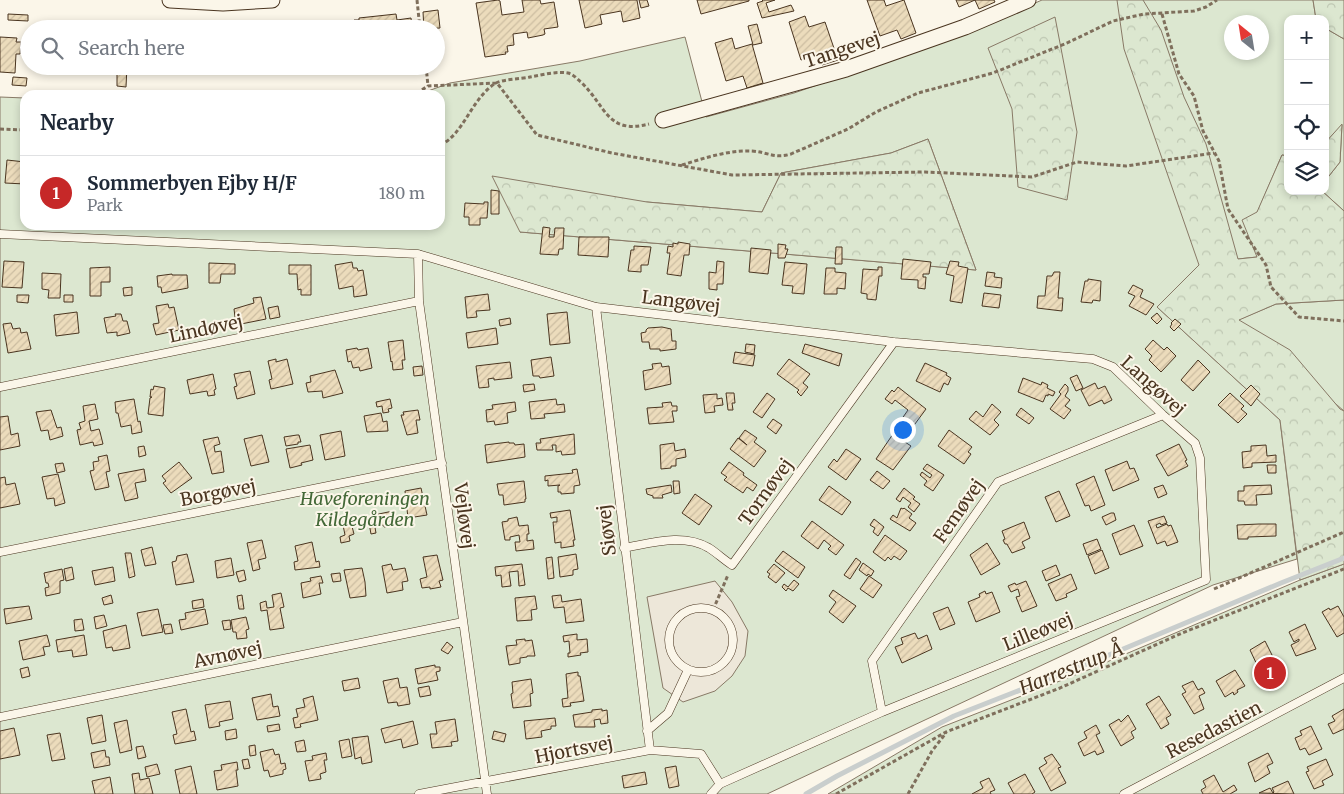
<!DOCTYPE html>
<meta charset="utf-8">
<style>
body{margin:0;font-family:Merriweather,serif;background:#f2f2f3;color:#1f2937}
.controls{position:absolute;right:15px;top:15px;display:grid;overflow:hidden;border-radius:10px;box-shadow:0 2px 8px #0003}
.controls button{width:45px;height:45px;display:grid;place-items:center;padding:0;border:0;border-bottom:1px solid #e0e1e3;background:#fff;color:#1f2937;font:25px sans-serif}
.compass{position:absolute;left:1224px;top:15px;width:45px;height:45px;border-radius:50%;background:#fff;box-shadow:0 2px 8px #0003;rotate:330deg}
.you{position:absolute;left:902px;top:429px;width:18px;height:18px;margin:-12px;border:4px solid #fff;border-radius:50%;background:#1a73e8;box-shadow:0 0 0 8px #1a73e833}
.badge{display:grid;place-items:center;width:32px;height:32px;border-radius:50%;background:#c62828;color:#fff;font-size:16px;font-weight:700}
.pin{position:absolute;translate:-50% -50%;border:2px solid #fff;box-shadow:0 1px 5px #0006}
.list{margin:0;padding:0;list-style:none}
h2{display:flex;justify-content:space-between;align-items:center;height:65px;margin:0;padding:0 20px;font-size:21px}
h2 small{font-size:16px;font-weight:400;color:#747a83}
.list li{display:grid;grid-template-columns:32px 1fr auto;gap:15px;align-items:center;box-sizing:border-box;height:75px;padding:0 20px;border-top:1px solid #e0e1e3}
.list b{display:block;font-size:19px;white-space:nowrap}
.list p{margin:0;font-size:16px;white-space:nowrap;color:#747a83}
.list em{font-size:16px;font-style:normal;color:#747a83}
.icon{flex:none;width:28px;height:28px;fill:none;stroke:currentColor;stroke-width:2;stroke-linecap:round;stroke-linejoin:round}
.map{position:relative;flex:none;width:1344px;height:794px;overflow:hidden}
.search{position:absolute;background:#fff;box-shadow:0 2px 8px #0003;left:20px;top:20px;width:425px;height:55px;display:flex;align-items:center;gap:12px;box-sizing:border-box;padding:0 18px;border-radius:28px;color:#747a83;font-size:19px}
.panel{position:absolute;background:#fff;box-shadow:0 2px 8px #0003;left:20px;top:90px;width:425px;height:140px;border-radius:15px}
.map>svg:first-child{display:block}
.green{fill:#dce7d0;stroke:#887966;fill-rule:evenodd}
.forest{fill:url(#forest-crowns);stroke:#887966}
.parking{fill:#ede7d9;stroke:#887966}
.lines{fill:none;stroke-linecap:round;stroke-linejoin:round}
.stream{stroke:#c9cecd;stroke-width:5}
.building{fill:url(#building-hatch);stroke:#4a3520}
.service-casing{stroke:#4a3520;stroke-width:9}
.minor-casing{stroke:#4a3520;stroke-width:17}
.path{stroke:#7f6f5c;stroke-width:3;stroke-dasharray:4 2.5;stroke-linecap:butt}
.service{stroke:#fbf6e9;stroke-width:8}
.minor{stroke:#fbf6e9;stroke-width:15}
.labels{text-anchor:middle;stroke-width:4;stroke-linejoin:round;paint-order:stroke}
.street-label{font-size:18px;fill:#4a3520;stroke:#fbf6e9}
.park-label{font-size:18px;font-style:italic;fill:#436837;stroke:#fbf6e9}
.water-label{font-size:19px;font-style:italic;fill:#4a3520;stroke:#fbf6e9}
</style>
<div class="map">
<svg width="1344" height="794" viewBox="0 0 1344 794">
<defs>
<pattern id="forest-crowns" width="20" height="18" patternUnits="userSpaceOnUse" patternTransform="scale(1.25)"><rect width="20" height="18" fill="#dce7d0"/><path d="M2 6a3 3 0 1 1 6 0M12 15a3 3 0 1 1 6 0" fill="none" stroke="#bec7b2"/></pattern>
<pattern id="building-hatch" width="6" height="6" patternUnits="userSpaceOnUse" patternTransform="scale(1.25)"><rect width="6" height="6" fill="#ecdcbc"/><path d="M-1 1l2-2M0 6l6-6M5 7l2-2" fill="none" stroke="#ccbda1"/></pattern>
</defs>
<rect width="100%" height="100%" fill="#fbf6e9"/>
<path class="green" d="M1042,0H1313L1316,19H1288V156L1282,155L1257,213V257L1238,259L1157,307L1280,420L1297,559L1213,585L767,794H0V97L25,98V225H440V95H417L450,83L580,61L685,37L706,117L794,93L962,35ZM1232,22H1262V52H1232ZM928,139L976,270L520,232L647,202L762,212L781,173L891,153Z
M1325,28L1344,39V211L1322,191H1325V181L1340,162L1342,125L1325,143Z
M361,91L391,95H332Z
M1344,300V411L1238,320L1276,304Z
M1344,564V794H828L942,727L1088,670L1300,580Z"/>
<path class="forest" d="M1117,0H1143L1161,30L1184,97L1206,144L1238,259L1257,257L1242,220L1257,212L1282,155L1288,156V191H1322L1344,211V300L1276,304L1239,320L1290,350L1340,409L1344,411V564L1300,580L1280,420L1157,307L1199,265L1124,49Z
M1313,0H1344V39L1325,28V19H1316Z
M1055,17L1077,132L1067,200L1018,187L1012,109L988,48Z
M1342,124L1340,162L1325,181V143Z
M928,139L976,270L520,232L492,176L647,202L762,212L781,173L891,153Z"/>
<path class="parking" d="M715,581L732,602L748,631L745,656L732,676L715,691L683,702L663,688L647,597Z"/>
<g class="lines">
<path class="stream" d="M806,794L837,776L954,716L1097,660L1281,583L1344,558"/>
</g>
<path class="building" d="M498,0L500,1L502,15L524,12L522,0H540L541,4L554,2L558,27L544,29L545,34L543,35L528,38L527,32L513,34L514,45L507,46L508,52H505L506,54L485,57L476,3Z
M579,0H637L640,18L623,22L621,11L600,15L602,24L585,28Z
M639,0H647L649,6L641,8Z
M697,0H749V1L701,14Z
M762,0H775L766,3L769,12L791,5L794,11L762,18L757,3L763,1Z
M867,0H884L886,6L904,0L916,33L901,39L897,30L880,36Z
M956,0H975L959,7Z
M975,0H994L995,2L979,9Z
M438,10L440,28L424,29L423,12Z
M8,14L28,15V21L8,20Z
M396,14L397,20L411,18L412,29H355L354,20H359V18Z
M805,16L809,27L825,22L838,60L822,65L818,54L801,60L789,22Z
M349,22V29H326L325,25Z
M757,24L762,43L753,45L748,26Z
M69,25L121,28V29H69Z
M139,26L171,27V29H139Z
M277,26H279V29H236Z
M0,37L17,38L16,42H21L20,54H16L15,73L0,72Z
M732,38L735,49L752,44L763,83L747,88L743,76L726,81L715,43Z
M67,66H85V69L67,68Z
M102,66H127L126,87L117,86V70H102Z
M263,66H281L280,71L263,72Z
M330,66H352L330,69Z
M13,77L27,78L26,86L12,85Z
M7,160L25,162V184L5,183Z
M491,190L499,191V214H491Z
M484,202H488V204L487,218H480V225H469V217H464L465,203L484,204Z
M543,227L550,228L549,237H554L555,228H564L563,249H559L558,255L540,254Z
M579,237H609L608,257L578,255Z
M678,242L690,244L689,255H684L681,276L667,274L670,253H667L668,246L673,247V243L678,244Z
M778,244L786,245L785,249H788L785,258H778Z
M634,246L651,247L648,265H641V272L628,271L631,250H634Z
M836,247H842V264H835Z
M751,248L771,250L768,274L749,272Z
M903,259L931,262L929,274H923V277H926L925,289L918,288V280L901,279Z
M4,261L24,262L22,288L2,287Z
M717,261L724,262L723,284H717V290L709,289V272L716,273Z
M950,261L959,262L958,266L968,268L962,303L950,301L954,276L946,274Z
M352,262L353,268H357L358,271L363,270L367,295L354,297L353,286L339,289L335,265Z
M785,262L807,264L804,294L792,293L793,286L782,285Z
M209,263L235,264V274H221L220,283H209Z
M289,265H311V295H301V289L298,290L297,274H289Z
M110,267V282H101V296H90V268Z
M878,267H882V276H879L876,300L867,299V294L861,293L863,269L878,270Z
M826,268H835V272L846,273L845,289L837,288V294H824Z
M987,272L995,273L994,277L1002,278L1001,288L985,286Z
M1054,272H1060L1058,298H1063L1062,311L1037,308L1038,296H1045L1047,276H1052Z
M42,273L61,274L60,298H48L49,290L42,289Z
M172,274V275H187L188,288L162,293L161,287H158L157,276Z
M1088,279L1101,281L1100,301L1093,300L1092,303L1081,302L1085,281H1088Z
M1133,285L1143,290L1140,297L1154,304L1146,315L1129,306L1135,296L1128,293Z
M132,287V295L124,296L123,288Z
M984,293L1001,295L999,308L982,306Z
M488,294L490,310L476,311L477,317L467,318L465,297Z
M17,295H29L28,303L17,302Z
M64,295H73V302H64Z
M261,297L266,319L236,325L234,309L254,303L253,298Z
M168,304L169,308L174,307L179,330L156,335L153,324L159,323L156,306Z
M278,306L280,317L270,319L268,308Z
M77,312L79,333L56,336L54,315Z
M567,312L570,343L550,345L547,314Z
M1157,313L1162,319L1157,324L1151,318Z
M115,314H121L123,321H127L130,333L117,336V332L107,333L104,318L116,316Z
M510,318L511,324L500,326L499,320Z
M1175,319L1181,324L1174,331L1170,327L1172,324L1171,323Z
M11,323L13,329L20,328L21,333L27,332L31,349L8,353L3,324Z
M662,327L671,329L672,341H676V349L660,351V349H650L649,342H642L641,333L646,332V330L648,328Z
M496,328L498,344L468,348L466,333Z
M403,340L405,360H402L403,369L393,370L392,361L391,362L388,342Z
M1153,340L1164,350L1167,347L1176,356L1161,372L1149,360L1152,356L1145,349Z
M746,344L755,345L754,354L745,352Z
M805,344L842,354L839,366L802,353Z
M357,348L358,350L368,348L372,368L360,371L359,367L353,368L351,361L348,362L346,350Z
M735,352L755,355L753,366L733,363Z
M551,357L554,376L540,378L539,376H533L531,360Z
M276,359V362L287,359L293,384L271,389L269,380L272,379L268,361Z
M789,359L810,374L803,383L808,387L801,396L797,392L799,390L777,374Z
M1198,360L1210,372L1193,391L1181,380Z
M510,362L512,378L494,380V378L488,379L489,387L479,388L476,366Z
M661,363L662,367L669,366L671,384L645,390L643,371L653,369L652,364Z
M925,363L947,373L946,375L951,378L948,385L944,383L940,392L916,381Z
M422,366L423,375L414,376L413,367Z
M335,370L343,393L323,398L322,391L308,392L306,383L311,382L310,376Z
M250,371L255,394L237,399L234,387L237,386L234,374Z
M213,374L216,389L214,390L215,395L208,396L207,391L190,394L187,380Z
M1077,375L1083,388L1076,391L1070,378Z
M1023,378L1041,385L1042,382L1048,385L1047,388L1055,392L1053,396L1048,394V396L1046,395L1043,402L1018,392Z
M1095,383L1098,389L1105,386L1112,400L1104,404L1102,400L1089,406L1081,390Z
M534,384L535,390L524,392L523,385Z
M1065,384L1068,387V391L1065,396L1070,400L1065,406L1071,410L1064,419L1050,409L1061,394L1059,392Z
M1251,385L1260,394L1251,406L1240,396Z
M154,386L165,388L163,416L148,414L150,398L152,397H150L151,389L153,390Z
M898,387L926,409L912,428L901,420L908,410L895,400L892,404L885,399L892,390L894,392Z
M726,393H734L735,403H732L733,410H728Z
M767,393L775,399L762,418L753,412Z
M1230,393L1244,406L1241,409L1247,414L1238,423L1218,405Z
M717,394V399L722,398L723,405L714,406L715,412L705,413L703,395Z
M134,399L138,422L140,421L142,432L132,434L131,425L121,427L118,413H116L115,402Z
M390,399L392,408L388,409L389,412L383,413L382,406L377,407L376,402Z
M556,399L557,405L564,404L565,412L544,414L545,418L531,419L529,402Z
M515,402L516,411L507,413L508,423L495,425L494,421L487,422L486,410L493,409L492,405Z
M671,402L672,406H677V411H672L674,422L649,424L647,408L663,407L662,403Z
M95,404L98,419L89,421L91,431L99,429L100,432L103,444L94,446L93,442L80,445L77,430L81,429L79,423L85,421L83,406Z
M992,404L1001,412L994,420L999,425L990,435L969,419L976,411L983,417Z
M1021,408L1034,418L1029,424L1016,415Z
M51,410L57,428L61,427L63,436L50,440L48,430L41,431L36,412Z
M418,410L420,420H416L418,433L407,435L401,415H404L403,412Z
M381,413L383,422L387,421L388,431L367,432L364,416Z
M8,416L11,435L18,433L20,446L0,450V417Z
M773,419L782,425L776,434L767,427Z
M745,430L757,438L754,442L766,451L754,467L730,449L738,438L747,445L739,438Z
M949,430L972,447L968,452L971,454L964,464L938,446Z
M341,431L345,456L325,460L320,435Z
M574,434L575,454L562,455L561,451L556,452V445H552L553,450H537L536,443H541L540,439Z
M893,434L911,446L893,470L876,459Z
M262,435L269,462L251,466L244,439Z
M297,435H299L301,442H298V444L286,446L284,437Z
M218,437L220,444L214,446L215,452L221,451L224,472L212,474L203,440Z
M509,442V443H514L515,445L524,444L525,457L487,463L485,445Z
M674,443L675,451L685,449L686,457L676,459V466H671V468L661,469L660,445Z
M1179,444L1187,460L1185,461L1188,466L1168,476L1156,455Z
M310,445L313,460L301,463L302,465L290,468L286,449Z
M1266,445L1267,456L1276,455V462L1252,463V467L1243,468L1242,452L1251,451V446Z
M144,446L146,455L139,457L138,447Z
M846,449L861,459L846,480L828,467L834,459L837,462Z
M107,455L110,471L106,472L109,487L95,490L90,471L94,470L93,462L99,461L98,457Z
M1127,461L1130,469L1134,468L1139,480L1113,491L1105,470Z
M179,462L192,478L171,493L163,483L166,481L162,476Z
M729,462L744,473L743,475L757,485L753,491L747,487L743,493L724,480L727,477L721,473Z
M63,463L65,471L57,473L55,464Z
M927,464L944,475L933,491L924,485L927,481L920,475L922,472L930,478L932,475L923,469Z
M1267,465H1276V473H1268Z
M144,469L146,481L135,483L138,498L125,501L118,474Z
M577,469L580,485L574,486V493L561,494V492H558V486L560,485L548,486V480L545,481V476L573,473L572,470Z
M877,471L890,481L883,489L870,480Z
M58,474L65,503L55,506L54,498L47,499L42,477Z
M1094,476L1105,505L1091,511L1089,505L1085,506L1076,484Z
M5,477L6,485L15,483L20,504L0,508V478Z
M524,481L526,499H525V502L504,505L503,495H499L497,484Z
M673,481H679L680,493L674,494Z
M671,485L672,492L662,495L663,498H653V496L647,494L646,489Z
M1163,485L1167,494L1158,498L1154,488Z
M1271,485L1272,494L1256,495L1257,505H1245L1244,501H1238V491H1244V486Z
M829,486L851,502L842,515L819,500Z
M421,488L427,515L408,518L405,491Z
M904,488L915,497L913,499L920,504L914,512L908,507L911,503L903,497L900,502L896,499Z
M1059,491L1070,516L1056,522L1045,497Z
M695,494L712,506L699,525L682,513Z
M901,508L903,509L904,508L912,514L909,518L916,523L910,531L890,519L893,515L897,518Z
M570,510L575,540H573L574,546L561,548V542L555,543L553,522H557V517L551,518L550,513Z
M393,511L395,520L389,521L390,526L384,527V525L376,526L374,515Z
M1111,513H1114L1116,520L1106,525L1102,517Z
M1164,516L1167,523L1161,525L1160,523L1156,525L1157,528L1167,524L1168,526L1171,525L1178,542L1167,546L1165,541L1157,544L1148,521Z
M517,517L519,526L528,525L529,534H527V541L533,540L534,549L516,551L515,542H520L519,535L510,537V540H505L502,522L508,521V519Z
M350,519L354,534L349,536L350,541L341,543L340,537L345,535L342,520Z
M874,519L884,527L878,536L873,532L875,528L870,525Z
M812,521L844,545L836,555L828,549L831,546L824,540L818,549L801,536Z
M374,522L376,533L371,534L369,523Z
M1024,522L1030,538L1022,542L1025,548L1012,553L1008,546L1007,544H1005L1003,540L1005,539L1002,531Z
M1259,524H1276V536L1248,537V539H1238L1237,525Z
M1134,525L1143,546L1120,555L1112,534Z
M885,535L907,551L900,560L894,556L891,560L888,557L885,561L873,552Z
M1097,539L1101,549L1087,555L1083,544Z
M262,540L266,558L258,560L260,569L253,571L247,543Z
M312,542L316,562L319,561L320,567L295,570L294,562L298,561L295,546Z
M987,543L1000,564L981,575L970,555Z
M152,547L156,564L145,566L141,550Z
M1102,550L1109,568L1095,574L1088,556Z
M783,551L805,567L798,578L775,561Z
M125,553H131L135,576L129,578Z
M187,554L194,582L176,585L172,562L176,561L177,556Z
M576,554L578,569L573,570V575L560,577L558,557Z
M437,555L443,580L439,581L441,587L430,589V587L422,588L420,579L427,577L423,557Z
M552,557L554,578L548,579L546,558Z
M231,558L234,575L217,578L215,561Z
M856,558L861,562L850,579L844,575Z
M863,563L874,571L871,576L868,574L867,576L859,570Z
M391,564L393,570L405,568L408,581L402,582L403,590L387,593L382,566Z
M522,564L525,585L519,586L518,571L509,572L511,586L502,587L501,575L496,576L495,567Z
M774,564L785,573L776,583L768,577L770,574L767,572Z
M1056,565L1060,575L1046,581L1042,571Z
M72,567L74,579L66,581L64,569Z
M113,567L115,581L95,585L92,571Z
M362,568L365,582L366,596L350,598L344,570Z
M62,569L64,580L60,581V593L46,596L45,588L49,587L48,583H46L44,573Z
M244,570L246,580L239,582L236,572Z
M340,573L341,581L333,582L331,574Z
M1071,574L1077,589L1066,594L1067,597L1056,601L1048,584Z
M321,576L323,583H319L321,594L303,598L301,583L311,581L310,578Z
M869,576L882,585L873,598L860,589Z
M794,580L799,584L793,591L788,588L786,591L782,587L784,584L788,587Z
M1026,581L1037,606L1022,612L1016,597L1020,596L1018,589L1011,592L1008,586L1015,583L1016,585Z
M833,590L856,606L843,623L829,612L836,602L829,596Z
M985,591L986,594L992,592L1000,612L976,622L968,602L980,597L979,594Z
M281,593L284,607L280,608L284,628L270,630L267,610L261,611L260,603L266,601L267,608L274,607L272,595Z
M111,595L113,603L104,605L102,598Z
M242,595L244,609H239L237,596Z
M561,595L562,602L581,599L584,621L566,623L564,607L554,608L552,596Z
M535,596L537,609L531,610L532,620L517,621L515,598Z
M203,599L204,607L193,609L192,601Z
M29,606L32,619L6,624L4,609Z
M1338,606L1344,617V633L1337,637L1322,612L1329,608L1330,610Z
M948,607L955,624L940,630L933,613Z
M158,609L163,632L142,636L137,613Z
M205,609L208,624L181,630L179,620L186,619L185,613Z
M104,615L107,626L96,629L94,617Z
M246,617L249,629L246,630L247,638L237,639L236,632H233L231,620Z
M82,619L84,630L75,631L74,620Z
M230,620L231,629L224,630L222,621Z
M171,624L173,633L165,634L163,625Z
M1305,624L1316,649L1296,656L1291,645L1299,641V639L1294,642L1289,632Z
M126,625L130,648L113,651L112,647L106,648L103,631Z
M915,633L918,639L927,635L932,649L902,663L895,647L903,644L901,638Z
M577,634V640L587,639L588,652L580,653L581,655L568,657V653H570L569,641L564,642L563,636Z
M47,635L50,646L43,647L45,655L23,660L19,641Z
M84,635L87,655L73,657L72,650L58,652L56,640Z
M525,639V641L532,640L535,656H527V657L520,658V663L509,665L506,646L517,645L516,640Z
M1265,641L1278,667L1267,673L1264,667L1259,669L1250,650Z
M447,642L453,647L448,654L441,650Z
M435,665V667H440V671L436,672L438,680L418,684L415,669Z
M28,667L30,676L22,678L20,669Z
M1235,670L1245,686L1237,690L1238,692L1234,695L1233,692L1225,697L1216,681Z
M578,672V676H580L584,701L570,703L571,706L563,707L562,699L568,698L566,674Z
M358,678L360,688L344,691L342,681Z
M398,678L400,688L407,687L410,704L398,706L397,702L388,703L383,681Z
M531,679L533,693L530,694L531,706L513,708L511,694L513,693L512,682Z
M1193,681L1198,690L1202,688L1205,693L1199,696L1204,709L1194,714L1182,694L1186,692L1182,686Z
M429,686L431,695L420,697L418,688Z
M271,694L273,707L278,706L280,716L257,720L252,698Z
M313,696L318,720L300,724L301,727L295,728L293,718L298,717L296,709L305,707L303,699Z
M1159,696L1171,715L1166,718L1169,724L1161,729L1146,704Z
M230,701L233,719L219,722L220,726L209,728L205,705Z
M186,709L191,732L194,731L196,740L175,744L173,735L177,734L172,712Z
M602,709V711L607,710L608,723L601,724L600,719L594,720L595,727H575L573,715L592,712V710Z
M1344,709V729L1333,734L1328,724L1335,721L1332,716Z
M102,715L106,741L92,744L87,718Z
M1128,715L1136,729L1131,732L1134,738L1121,746L1109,725L1119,719L1121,722Z
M555,718L556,726H551V729L541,731L542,737L526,739L524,721Z
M455,719L458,741L451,742L452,746L432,748L430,734H437L435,722Z
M127,720L132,750L120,753L114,723Z
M413,721L418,744L403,748L401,739L385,743L381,729Z
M279,724L280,730L268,732L267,726Z
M1096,725L1100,733L1096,735L1104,752L1097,755L1095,751L1084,756L1078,743L1087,738L1084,732Z
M1311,726L1322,749L1309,755L1305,748L1300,750L1295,738L1302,735L1300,731Z
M14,728L20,755L0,759V731Z
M236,729L237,738L226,740L225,731Z
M494,731L506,734L504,742L492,739Z
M60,733L65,759L52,761L47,735Z
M368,736L372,762L362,764L361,757L355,759L352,738Z
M349,739L352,756L342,758L339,741Z
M304,740L306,751L297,752L295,742Z
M255,745L256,755L250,756L249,746Z
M143,746L146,757L138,759L136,747Z
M273,749L275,755L279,754L281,764L285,763L286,769L283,770V774L270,777L268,770L264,771L260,752Z
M105,750L106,757H109L110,765L94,768L91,753Z
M326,753L327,760H324L326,772L320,774L321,779L309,781L305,761L313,760L312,756Z
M1268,753L1273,763L1267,766L1270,773L1255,782L1248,763Z
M1052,754L1061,767L1058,768L1066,783L1051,791L1039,768L1047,763L1044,758Z
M248,759L250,768L244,769L242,760Z
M1326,759L1333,775L1322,781L1324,785L1314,789L1306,772L1309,771L1307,767Z
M237,762L238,770H236L238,786L217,790L214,771L222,770L221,765Z
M157,764L160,774L147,777L145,767Z
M191,766L197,794H180L175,770Z
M676,766L679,786L669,788L665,768Z
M645,772L647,784L624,788L622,776Z
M139,773L140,780L149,778L153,794H135L132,774Z
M1025,774L1035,792L1032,794H1014L1008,783Z
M1214,775L1223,792L1234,785L1237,790L1230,794H1203L1201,790L1206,787L1203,781Z
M110,777L113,794H95L92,781Z
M989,778L995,790L990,792L991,794H972L983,788L980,782Z
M1288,781L1294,794L1259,793L1270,788L1273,793L1274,792L1272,788Z"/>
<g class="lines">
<g class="service-casing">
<path id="service" d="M0,234L418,254L596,307L894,342L1093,359L1113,367L1163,415L1195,443L1200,458L1206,580L882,712L720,784L711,794
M418,254L419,301L487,794
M596,307L650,750
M0,387L419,301
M624,548C652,543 683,533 709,548C717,553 724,560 732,565L894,342
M0,552L442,463
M669 640a32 32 0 1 1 64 0a32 32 0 1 1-64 0Z
M882,712L872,661L998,482L1163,415
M0,717L463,622
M647,731L668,713L688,670
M419,794L650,750L701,754L720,784
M1124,794L1344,678"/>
</g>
<g class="minor-casing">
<path id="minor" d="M170,0L223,3L272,0
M663,120L846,69L965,27L1028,0"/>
</g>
<path class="path" d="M417,0L420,29
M1162,14L1179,74L1194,96L1203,131L1219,161L1228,209L1266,265L1271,287L1299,317L1344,321
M426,66L428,86
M419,95L420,91L428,86L497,83L537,135L612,153L732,175L925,172L1032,177L1077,162L1126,166L1214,153
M0,129L25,130
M440,145C463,136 472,97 496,83C504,79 521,79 530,77C542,75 556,71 568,73C573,74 577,79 581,82C606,106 607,135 649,124
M682,165C704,158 729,150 752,151C767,152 775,159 791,154L848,129L876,112L918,93L993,73L1067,43L1113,21L1144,14L1194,11L1206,7L1217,0
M1214,589L1344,532
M713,610L728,575
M836,794L946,732L1060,688L1182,633L1344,569
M908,794L932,751L946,733"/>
<use href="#service" class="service"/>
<use href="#minor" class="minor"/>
</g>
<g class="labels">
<g class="street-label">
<text transform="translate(842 50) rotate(-18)" y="6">Tangevej</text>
<text transform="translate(681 302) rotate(7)" y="6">Langøvej</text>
<text transform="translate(206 329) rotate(-12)" y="6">Lindøvej</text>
<text transform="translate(1153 386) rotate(42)" y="6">Langøvej</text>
<text transform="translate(766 492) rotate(-54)" y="6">Tornøvej</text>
<text transform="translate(218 493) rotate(-11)" y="6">Borgøvej</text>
<text transform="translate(959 511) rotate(-55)" y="6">Femøvej</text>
<text transform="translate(464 516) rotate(83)" y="6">Vejløvej</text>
<text transform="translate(607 530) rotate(-97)" y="6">Siøvej</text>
<text transform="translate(1038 632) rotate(-22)" y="6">Lilleøvej</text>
<text transform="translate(228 655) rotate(-12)" y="6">Avnøvej</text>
<text transform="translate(1214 730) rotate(-27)" y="6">Resedastien</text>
<text transform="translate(574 750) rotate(-11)" y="6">Hjortsvej</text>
</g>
<g class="park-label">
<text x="365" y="505">Haveforeningen<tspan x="365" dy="21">Kildegården</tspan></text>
</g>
<g class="water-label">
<text transform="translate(1071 668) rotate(-22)" y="7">Harrestrup Å</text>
</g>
</g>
</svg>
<div class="controls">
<button>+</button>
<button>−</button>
<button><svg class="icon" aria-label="locate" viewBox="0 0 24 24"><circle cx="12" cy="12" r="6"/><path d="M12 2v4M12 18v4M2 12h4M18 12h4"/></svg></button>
<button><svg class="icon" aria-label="layers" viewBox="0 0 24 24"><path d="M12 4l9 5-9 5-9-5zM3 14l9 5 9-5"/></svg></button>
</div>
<svg class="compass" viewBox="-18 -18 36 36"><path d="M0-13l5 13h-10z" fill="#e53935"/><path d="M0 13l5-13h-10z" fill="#747a83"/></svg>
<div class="you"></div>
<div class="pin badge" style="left:1270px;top:673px">1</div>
<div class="search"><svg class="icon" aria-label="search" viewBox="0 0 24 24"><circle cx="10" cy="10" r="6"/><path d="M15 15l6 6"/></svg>Search here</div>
<section class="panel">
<h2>Nearby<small></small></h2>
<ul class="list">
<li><span class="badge">1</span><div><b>Sommerbyen Ejby H/F</b><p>Park</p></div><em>180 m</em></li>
</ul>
</section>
</div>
